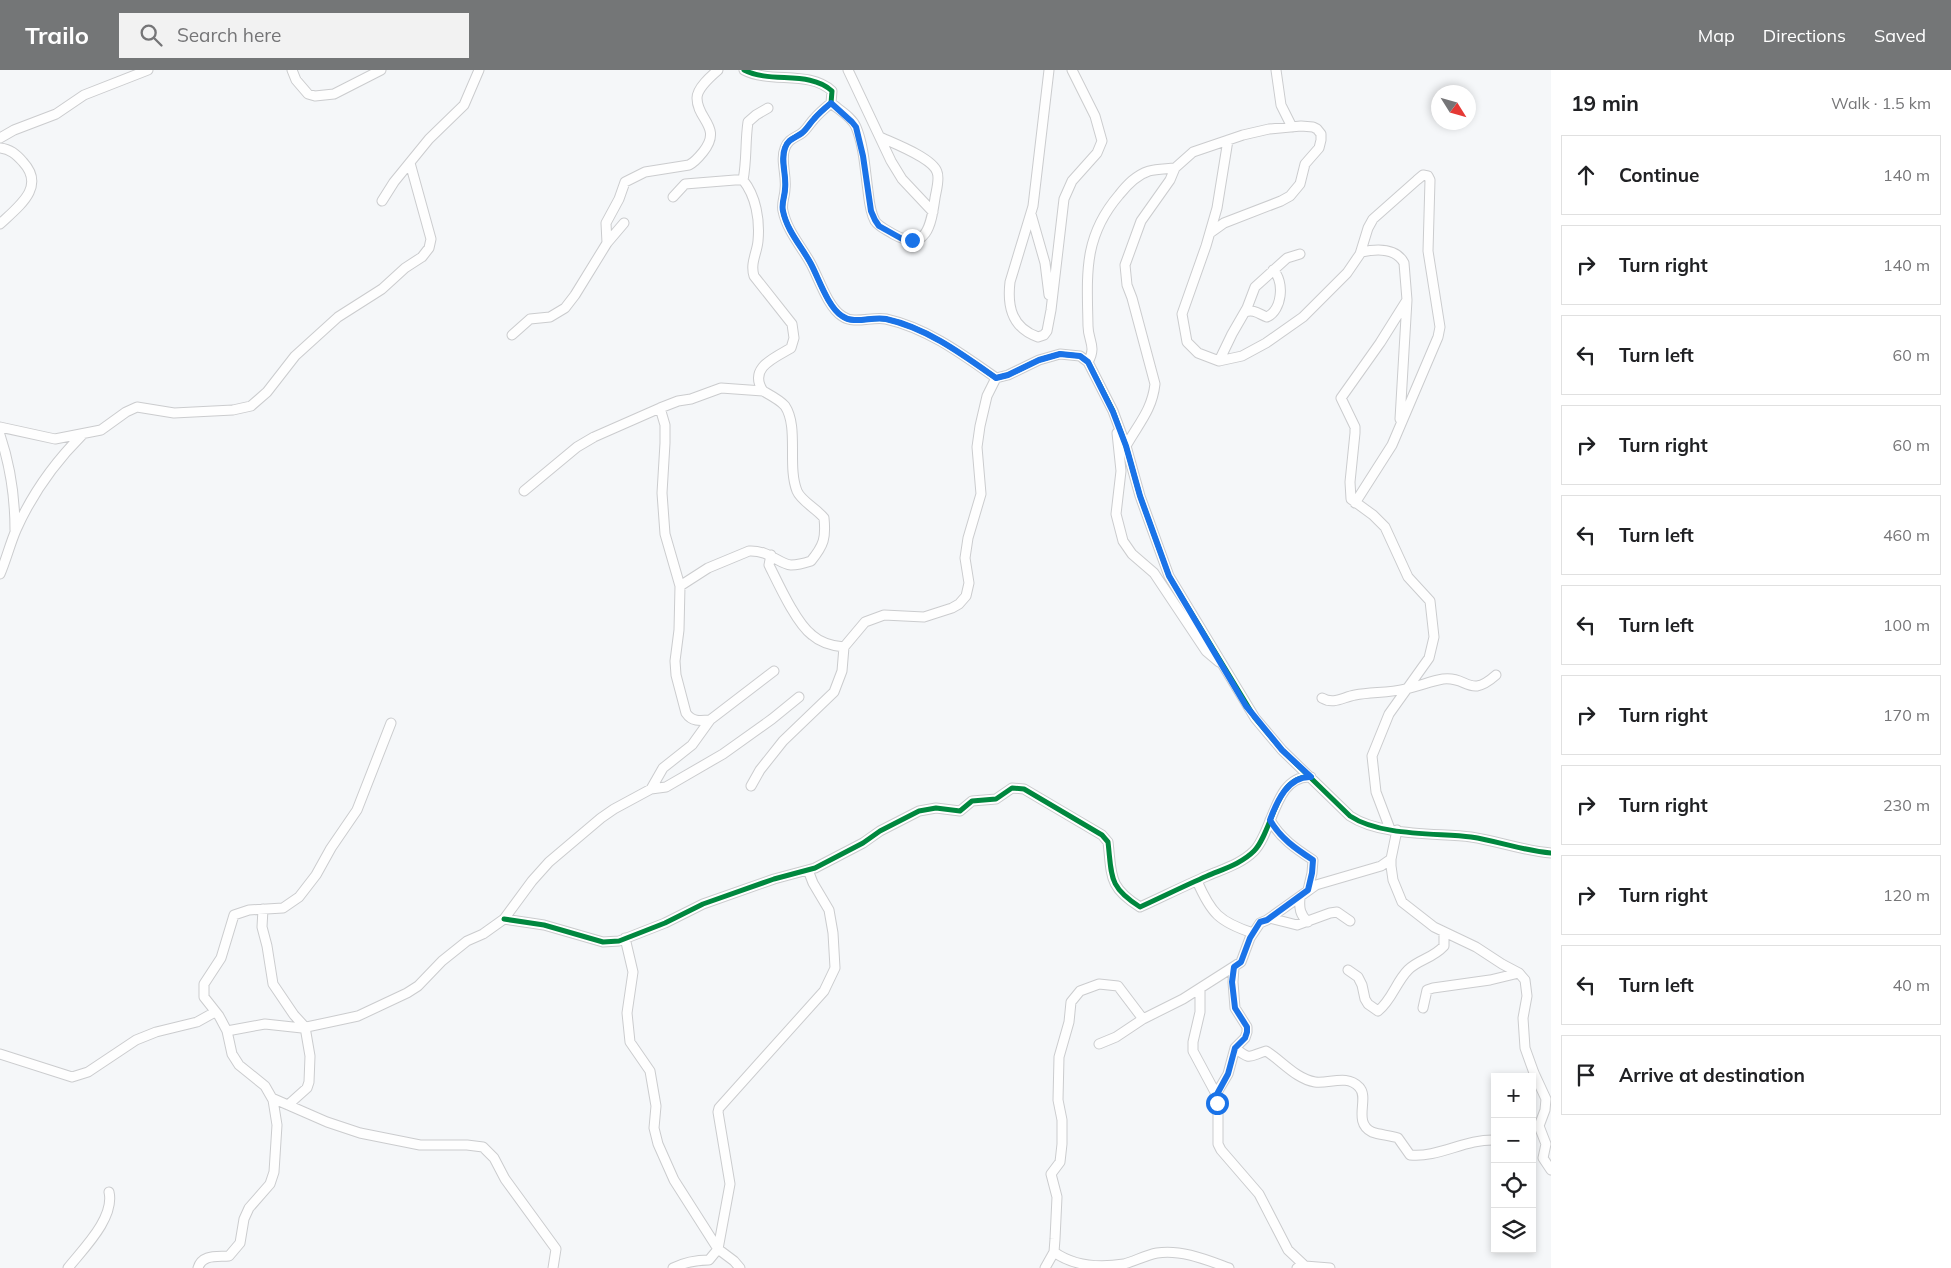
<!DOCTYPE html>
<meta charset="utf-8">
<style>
body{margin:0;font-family:Mulish,sans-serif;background:#f2f2f2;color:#202124}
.controls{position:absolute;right:15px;bottom:15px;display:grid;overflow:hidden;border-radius:0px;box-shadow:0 2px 8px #0003}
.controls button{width:45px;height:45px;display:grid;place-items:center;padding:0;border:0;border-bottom:1px solid #e0e0e0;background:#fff;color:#202124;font:25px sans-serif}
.compass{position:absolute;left:1431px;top:15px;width:45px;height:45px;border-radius:50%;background:#fff;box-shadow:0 2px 8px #0003;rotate:127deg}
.stop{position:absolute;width:15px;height:15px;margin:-11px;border:4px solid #1a73e8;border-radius:50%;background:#fff}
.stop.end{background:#1a73e8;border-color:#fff;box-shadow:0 1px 5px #0008}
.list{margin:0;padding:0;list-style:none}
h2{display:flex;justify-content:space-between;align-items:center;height:65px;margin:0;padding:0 20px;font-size:21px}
h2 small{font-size:16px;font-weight:400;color:#757577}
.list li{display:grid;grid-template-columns:32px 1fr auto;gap:15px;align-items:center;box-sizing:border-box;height:80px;margin:0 10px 10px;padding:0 10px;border:1px solid #e0e0e0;border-radius:0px}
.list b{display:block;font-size:19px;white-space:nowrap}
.list em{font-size:16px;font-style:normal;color:#757577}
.icon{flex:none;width:28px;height:28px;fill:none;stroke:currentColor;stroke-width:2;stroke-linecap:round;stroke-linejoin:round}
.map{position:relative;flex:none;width:1551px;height:1198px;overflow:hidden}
header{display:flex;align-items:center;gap:30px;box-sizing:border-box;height:70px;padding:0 25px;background:#747677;color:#fff}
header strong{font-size:24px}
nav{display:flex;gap:28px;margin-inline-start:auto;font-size:18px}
.search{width:350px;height:45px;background:#f2f2f2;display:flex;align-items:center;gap:12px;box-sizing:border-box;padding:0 18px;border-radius:0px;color:#757577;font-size:19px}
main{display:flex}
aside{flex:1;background:#fff}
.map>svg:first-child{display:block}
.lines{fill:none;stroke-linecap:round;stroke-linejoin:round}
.street-casing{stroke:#cbccce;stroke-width:11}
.street{stroke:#fefefe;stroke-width:9}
.cycleway-casing{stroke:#fff;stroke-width:8}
.cycleway{stroke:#00873e;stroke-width:5}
.route{stroke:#1a73e8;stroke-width:6}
</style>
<header>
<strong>Trailo</strong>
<div class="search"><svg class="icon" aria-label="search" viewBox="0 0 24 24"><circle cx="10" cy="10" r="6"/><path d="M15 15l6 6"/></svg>Search here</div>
<nav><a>Map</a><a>Directions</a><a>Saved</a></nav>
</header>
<main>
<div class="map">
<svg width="1551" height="1198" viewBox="0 0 1551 1198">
<rect width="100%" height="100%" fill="#f5f7f9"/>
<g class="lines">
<g class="street-casing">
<path id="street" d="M292,0L296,10L308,24L315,26L334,24L381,0
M744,0C771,14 809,0 832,21L831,33C825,38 819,43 814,49C810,53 807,59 802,63C795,68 788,69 785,78C780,90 787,106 785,119C785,126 781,134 783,141C787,161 802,177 811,194C819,209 828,237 842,246C854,255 872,246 886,249C927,258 962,284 996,308L1008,305L1039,290L1060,284L1080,286L1088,292L1113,341L1126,376L1140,426L1169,506L1255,648L1282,680L1350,746C1380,766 1435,763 1471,767C1498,771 1524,781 1551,783
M848,0L891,91L902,109L933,142
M1049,0L1033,136L1010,212C1007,237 1012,258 1038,267L1044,265L1047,261L1051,240L1064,129L1072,111L1097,83L1102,71L1095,46L1072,0
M1276,0L1281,35L1292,57
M831,33C839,40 852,47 856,57C864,76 865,100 868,121C869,130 870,142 875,151C879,157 887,160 893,164C927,183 931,155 935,128C936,121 940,109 937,102C933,88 893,73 880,67
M0,68L14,60L56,44L84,25L148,0
M1228,70L1217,138L1206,176L1182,244L1187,272L1198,283L1219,291L1242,286L1266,273L1303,247L1347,203L1360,184L1368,158L1373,149L1417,110L1423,105L1428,106L1430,110L1428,181L1440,257L1438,267L1392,375L1355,433
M0,78C10,79 16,84 23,92C46,117 19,136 0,154
M743,110C747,90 745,72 748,52L756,45L768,38
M673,127L685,114L735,110H743C756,126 760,150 758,171C757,183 750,193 754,206L792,254L794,268L791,278C774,288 748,298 763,321
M382,131L394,112L429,69L464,35L479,0
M1031,144L1045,193L1049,225
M607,173L606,153L619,129L625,112L645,102L689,95C695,92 699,87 703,82C723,57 697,50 697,28C697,18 711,6 718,0
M1361,182C1375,179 1396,177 1404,193L1407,230L1400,349
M1245,242C1254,239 1259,244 1267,247C1282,240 1285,212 1273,200
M512,265L530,249L550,247L565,238L575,225L607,173L624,153
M1219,291L1232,264L1247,238L1255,217L1287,188L1300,184
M1088,292C1097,276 1088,271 1088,256C1087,204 1083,167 1119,125C1127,115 1136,105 1149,101C1157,99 1167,99 1175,98
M660,338L665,355V373L662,423L665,464L680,516L679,560L675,591L676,605L686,643C692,652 700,651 710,650
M0,357L55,369L101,360L126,342L137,337L174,343L233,340L251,336L267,322L295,286L338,247L382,219L405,198L422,187L429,178L431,169L410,93
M1117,363L1121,401L1116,444L1123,471L1132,484L1154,503L1206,581L1219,592
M0,365C10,395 15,428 15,460
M1126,376C1139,353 1152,340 1155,314L1132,228L1127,215L1125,195L1141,151L1170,110L1175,98L1193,82L1243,65L1269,59L1301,56L1313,57L1317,59L1321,64V70L1319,78L1305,94L1300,114L1290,126L1281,131L1224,153L1210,163
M524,421L577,377L594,367L660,338L678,331L691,329L721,318L763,321C770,325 780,330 785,336C799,357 787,396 797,421C801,431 817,439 824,448C826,468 824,475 811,491C805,493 797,495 791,495C779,494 769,480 749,481L708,498L680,516
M771,485L769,495C778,513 796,553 812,565C821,573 832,576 844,577
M0,504C6,490 10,474 16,460C32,424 54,393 82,365
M1322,628C1334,635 1343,627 1355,625C1372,622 1389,623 1405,619C1418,617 1430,611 1443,609C1468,606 1469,629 1496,605
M751,716L760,700L783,671L834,622L842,601L844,577L865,552L884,545L924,547L952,538L959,534L966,526L969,513L965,488L968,468L981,424L977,377L980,356L987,326L996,308
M651,719L663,698L692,675L710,650L774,601
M1270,750C1280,768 1296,779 1313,790L1312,803L1308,820
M1390,759L1376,722L1372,686L1389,644L1429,588L1434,567L1430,531L1408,507L1385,457L1373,445L1351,429L1350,412L1355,363V357L1341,328L1380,273L1407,230
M1397,760L1391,789V796L1393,810L1402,832L1434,857L1476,877L1502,894L1519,903L1525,910L1527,926L1523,948L1525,978L1534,1003L1546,1029L1545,1040L1539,1056L1546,1074L1543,1088L1551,1100
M1197,811C1211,843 1219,852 1253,863
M1300,828C1299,838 1300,845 1308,852
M263,839L262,857L267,876L273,914L294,945L305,957L310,986L309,1012L307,1018L288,1035
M1270,848L1297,855L1330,843L1337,842L1350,851
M504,849L544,855L603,872L619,871L665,853L703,834L774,809L815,798L863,773L880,761L919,741L936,738L960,741L972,731L996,729L1012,718L1024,719L1102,765L1108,772C1112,806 1108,817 1140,837C1162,827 1184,816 1207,806C1223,799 1241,794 1254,781C1273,762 1275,704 1311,707
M625,868L633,902L627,943L630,972L650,1001L656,1036L654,1058L658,1074L674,1110L718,1179L734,1191L740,1198
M1348,900L1358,907L1362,915L1365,929L1368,934L1378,941C1392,930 1396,912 1408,900C1419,889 1432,889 1444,876V863
M1200,919V942L1193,972V981L1215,1022L1218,1045V1074L1221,1080L1259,1124L1288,1180L1305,1196
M1423,938L1427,920L1433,918L1490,910L1519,903
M227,961L265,954L302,958L358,946L407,923L418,916L442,891L467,871L483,864L504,849L532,811L549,792L601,748L614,739L651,719L666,717L723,684L772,649L799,627
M1099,974L1116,967L1143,949L1183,929L1241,892L1250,868L1260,853L1267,850L1316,815L1381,796L1391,789
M1235,978C1251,991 1249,986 1266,981C1281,990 1296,1009 1315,1012C1329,1014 1347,1004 1359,1017C1370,1028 1352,1052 1372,1062C1380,1065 1389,1065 1398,1068L1410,1085C1438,1088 1465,1069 1495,1070
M0,984L72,1007L88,1002L136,970L156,962L197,952L215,942
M1215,1026L1228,1004L1235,978L1245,968L1247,962V957L1235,938L1233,912L1234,897
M272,1028L327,1052L360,1063L420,1075H467L483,1077L494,1088L505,1109L556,1179L553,1198
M1054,1182C1075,1197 1099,1198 1124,1194C1135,1191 1146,1185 1157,1183C1181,1179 1207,1190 1229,1198
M68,1198C83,1179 115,1148 109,1122
M198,1198C202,1184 217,1187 229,1186L240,1173L244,1149L249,1138L270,1114L274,1102L277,1055L273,1030L265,1016L239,995L232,984L227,961L219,946L204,927V914L221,888L234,845L249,840L283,838L299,827L316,805L331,778L357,740L391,653
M673,1198C685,1192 696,1190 709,1190L718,1179L730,1114L718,1042L719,1038L824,921L835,898L833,863L829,840L813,813L808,800
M1045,1198L1054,1182L1055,1169L1057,1127L1051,1104L1060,1092L1062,1074V1050L1058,1030L1059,987L1069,952L1071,932L1080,921L1099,914L1118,916L1143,949
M1297,1198L1305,1196L1330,1198"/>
</g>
<use href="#street" class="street"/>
<g class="cycleway-casing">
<path id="cycleway" d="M744,0C771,14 809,0 832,21L831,33C825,38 819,43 814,49C810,53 807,59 802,63C795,68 788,69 785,78C780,90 787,106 785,119C785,126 781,134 783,141C787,161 802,177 811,194C819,209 828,237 842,246C854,255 872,246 886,249C927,258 962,284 996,308L1008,305L1039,290L1060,284L1080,286L1088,292L1113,341L1126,376L1140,426L1169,506L1255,648L1282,680L1350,746C1380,766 1435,763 1471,767C1498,771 1524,781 1551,783
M504,849L544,855L603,872L619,871L665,853L703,834L774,809L815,798L863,773L880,761L919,741L936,738L960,741L972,731L996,729L1012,718L1024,719L1102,765L1108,772C1112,806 1108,817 1140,837C1162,827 1184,816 1207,806C1223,799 1241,794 1254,781C1273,762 1275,704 1311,707"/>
</g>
<use href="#cycleway" class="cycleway"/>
</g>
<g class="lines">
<path class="route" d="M912,170H904L879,156L875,150L871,141L863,86L856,57L852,52L831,33C825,38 819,43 814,49C810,53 807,59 802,63C795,68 788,69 785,78C780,90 787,106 785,119C785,126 781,134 783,141C787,161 802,177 811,194C819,209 828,237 842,246C854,255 872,246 886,249C927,258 962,284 996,308L1008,305L1039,290L1060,284L1080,286L1088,292L1113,342L1126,376L1140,426L1169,506L1246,636L1282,680L1311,707C1288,706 1277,731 1270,750C1280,768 1296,779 1313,790L1312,803L1308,820L1267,850L1260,852L1250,868L1241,892L1234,897L1232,912L1235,938L1247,957V962L1245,968L1235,978L1228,1004L1216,1026L1217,1033"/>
</g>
</svg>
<div class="controls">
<button>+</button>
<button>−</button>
<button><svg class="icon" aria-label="locate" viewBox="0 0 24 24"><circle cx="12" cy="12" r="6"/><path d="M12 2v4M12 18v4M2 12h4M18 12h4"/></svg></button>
<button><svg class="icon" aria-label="layers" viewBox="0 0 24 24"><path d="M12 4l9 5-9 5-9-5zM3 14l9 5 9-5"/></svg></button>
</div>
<svg class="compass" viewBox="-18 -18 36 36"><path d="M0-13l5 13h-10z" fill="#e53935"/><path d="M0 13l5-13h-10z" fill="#757577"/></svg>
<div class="stop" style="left:1217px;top:1033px"></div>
<div class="stop end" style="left:912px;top:170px"></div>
</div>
<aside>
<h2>19 min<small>Walk · 1.5 km</small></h2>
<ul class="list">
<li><svg class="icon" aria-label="ahead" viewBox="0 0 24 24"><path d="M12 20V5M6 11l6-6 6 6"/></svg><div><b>Continue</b></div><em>140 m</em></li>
<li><svg class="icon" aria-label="right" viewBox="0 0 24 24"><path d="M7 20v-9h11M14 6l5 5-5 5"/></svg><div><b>Turn right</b></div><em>140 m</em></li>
<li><svg class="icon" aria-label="left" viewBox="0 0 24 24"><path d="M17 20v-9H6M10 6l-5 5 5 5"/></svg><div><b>Turn left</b></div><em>60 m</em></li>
<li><svg class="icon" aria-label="right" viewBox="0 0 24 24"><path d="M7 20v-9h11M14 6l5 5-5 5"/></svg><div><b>Turn right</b></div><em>60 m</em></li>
<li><svg class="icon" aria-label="left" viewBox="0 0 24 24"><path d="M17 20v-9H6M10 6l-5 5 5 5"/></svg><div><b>Turn left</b></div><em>460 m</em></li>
<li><svg class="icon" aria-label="left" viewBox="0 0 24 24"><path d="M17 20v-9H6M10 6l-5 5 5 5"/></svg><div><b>Turn left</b></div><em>100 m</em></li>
<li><svg class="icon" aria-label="right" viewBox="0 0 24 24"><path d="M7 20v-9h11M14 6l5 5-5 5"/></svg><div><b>Turn right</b></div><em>170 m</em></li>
<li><svg class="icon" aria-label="right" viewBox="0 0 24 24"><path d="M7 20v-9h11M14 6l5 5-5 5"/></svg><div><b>Turn right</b></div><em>230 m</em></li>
<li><svg class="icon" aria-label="right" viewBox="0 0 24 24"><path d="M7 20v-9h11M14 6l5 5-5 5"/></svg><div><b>Turn right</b></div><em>120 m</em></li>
<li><svg class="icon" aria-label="left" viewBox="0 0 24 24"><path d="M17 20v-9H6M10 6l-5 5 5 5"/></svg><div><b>Turn left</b></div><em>40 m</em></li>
<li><svg class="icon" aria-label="arrive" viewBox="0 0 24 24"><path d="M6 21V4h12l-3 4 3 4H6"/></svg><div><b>Arrive at destination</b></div></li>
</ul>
</aside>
</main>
